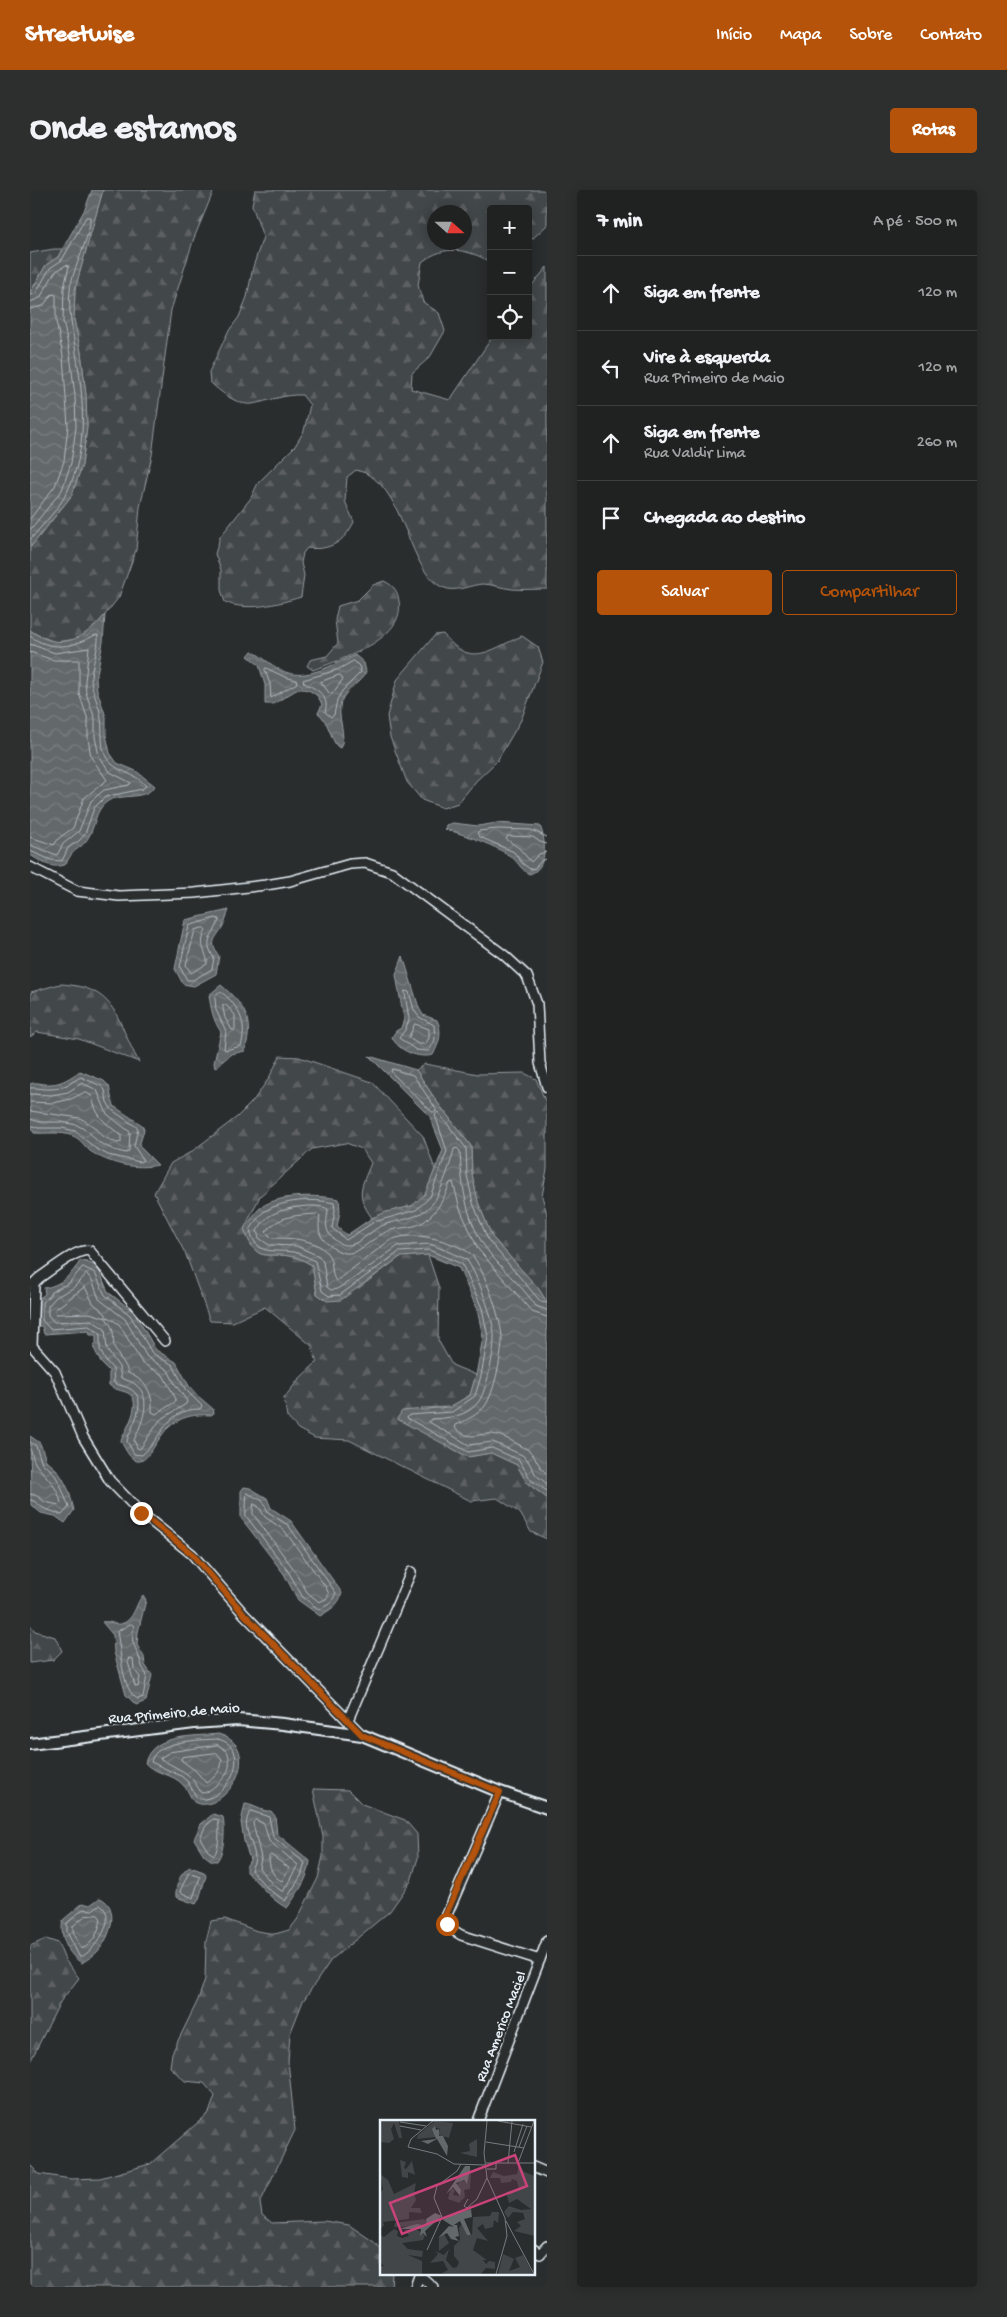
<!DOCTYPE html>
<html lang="pt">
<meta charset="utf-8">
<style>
body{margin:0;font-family:"Gochi Hand",sans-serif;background:#2d2f2f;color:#f1f3f6}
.controls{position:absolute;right:15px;top:15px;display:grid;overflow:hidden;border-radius:5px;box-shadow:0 2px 12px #0003}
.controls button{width:45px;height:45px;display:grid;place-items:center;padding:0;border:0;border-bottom:1px solid #3d3f40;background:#202222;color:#f1f3f6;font:25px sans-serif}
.compass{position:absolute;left:397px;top:15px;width:45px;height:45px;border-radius:50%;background:#202222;box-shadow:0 2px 12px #0003;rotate:111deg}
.stop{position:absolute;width:15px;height:15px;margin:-11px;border:4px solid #b45309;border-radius:50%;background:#fff}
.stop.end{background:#b45309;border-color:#fff;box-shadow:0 1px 5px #0008}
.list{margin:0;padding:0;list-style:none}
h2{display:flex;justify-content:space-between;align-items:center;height:65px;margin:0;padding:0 20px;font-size:21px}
h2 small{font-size:16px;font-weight:400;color:#a2a4a5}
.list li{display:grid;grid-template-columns:32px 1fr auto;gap:15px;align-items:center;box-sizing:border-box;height:75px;padding:0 20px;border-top:1px solid #3d3f40}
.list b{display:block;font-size:19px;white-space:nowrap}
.list p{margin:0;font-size:16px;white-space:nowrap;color:#a2a4a5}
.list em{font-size:16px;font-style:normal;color:#a2a4a5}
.actions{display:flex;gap:10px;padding:15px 20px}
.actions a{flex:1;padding:11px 0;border:1px solid #b45309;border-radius:5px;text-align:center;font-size:18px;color:#b45309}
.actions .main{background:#b45309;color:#fff}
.icon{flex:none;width:28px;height:28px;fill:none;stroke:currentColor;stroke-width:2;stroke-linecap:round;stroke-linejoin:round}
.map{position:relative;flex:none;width:517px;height:2097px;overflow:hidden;border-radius:5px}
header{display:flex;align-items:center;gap:30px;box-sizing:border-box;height:70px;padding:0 25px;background:#b45309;color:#fff}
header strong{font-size:24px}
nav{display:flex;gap:28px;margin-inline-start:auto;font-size:18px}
.intro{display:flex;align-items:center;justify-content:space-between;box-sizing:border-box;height:120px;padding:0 30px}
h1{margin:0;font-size:35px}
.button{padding:12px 22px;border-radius:5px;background:#b45309;color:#fff;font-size:18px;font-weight:700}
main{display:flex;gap:30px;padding:0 30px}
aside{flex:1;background:#202222;border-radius:5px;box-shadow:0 2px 12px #0003}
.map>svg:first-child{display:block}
.forest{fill:url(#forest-firs);stroke:#959ca0;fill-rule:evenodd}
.water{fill:url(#water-waves);stroke:#989fa3}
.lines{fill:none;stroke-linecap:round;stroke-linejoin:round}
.shore{stroke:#b3bac0;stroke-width:1}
.minor-casing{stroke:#e8f1f8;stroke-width:12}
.major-casing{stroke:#e8f1f8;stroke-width:14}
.minor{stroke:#2a2d2e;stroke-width:9}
.major{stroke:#2a2d2e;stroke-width:10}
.route{stroke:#b45309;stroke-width:6}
.labels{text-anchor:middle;stroke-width:4.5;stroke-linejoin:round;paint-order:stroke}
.street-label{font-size:15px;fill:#e8f1f8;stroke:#2a2d2e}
.inset-road{fill:none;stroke:#767b7f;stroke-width:1}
.view{fill:#ca437a;fill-opacity:0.15;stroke:#ca437a;stroke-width:2.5}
.inset-edge{fill:none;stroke:#e8f1f8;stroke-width:2.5}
</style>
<header>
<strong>Streetwise</strong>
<nav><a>Início</a><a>Mapa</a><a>Sobre</a><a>Contato</a></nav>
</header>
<div class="intro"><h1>Onde estamos</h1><a class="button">Rotas</a></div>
<main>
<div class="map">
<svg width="517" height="2097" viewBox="0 0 517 2097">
<defs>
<pattern id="forest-firs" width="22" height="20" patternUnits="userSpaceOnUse" patternTransform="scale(1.25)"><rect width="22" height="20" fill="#424648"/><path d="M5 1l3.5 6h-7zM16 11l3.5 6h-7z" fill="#5d6163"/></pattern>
<pattern id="water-waves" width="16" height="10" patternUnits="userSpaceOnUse" patternTransform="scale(1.25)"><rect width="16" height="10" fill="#63686b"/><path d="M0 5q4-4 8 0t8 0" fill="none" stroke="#797e81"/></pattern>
</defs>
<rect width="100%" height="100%" fill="#2a2d2e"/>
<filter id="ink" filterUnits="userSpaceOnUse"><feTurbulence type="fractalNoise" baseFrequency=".02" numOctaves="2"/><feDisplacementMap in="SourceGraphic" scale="10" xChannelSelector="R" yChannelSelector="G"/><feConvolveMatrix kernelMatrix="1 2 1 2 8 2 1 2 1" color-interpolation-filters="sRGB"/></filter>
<g filter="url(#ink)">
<path class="forest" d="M73,0H184L164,48L141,120L122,265L110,317L106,360L89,407L63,440L47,449L25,452L6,444L0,440V358L42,305L52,275L57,237L56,205L51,162L44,130L45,99Z
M225,0H517V35L498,53V19H461V72C437,59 415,54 392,72L388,95L393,112L409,123L415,141L400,167L382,183L381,199L420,210L463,146H498V100L517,77V399C506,399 494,400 482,399C472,398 462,394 452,394C441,395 429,401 418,399C376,391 378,290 326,280L317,287L315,311L324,332C314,352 300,361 277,358L273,363L271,373L274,385L271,407C247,414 218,422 195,412L191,400V380L185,364L190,347L221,308L228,293L265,256L274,241L280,215L272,205C255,204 239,211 222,214C208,216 189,201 180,192L179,182L198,142L209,127L217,107L223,77L233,47L222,15ZM404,22H434V52H404Z
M24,59H32L28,67L16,75L0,103V63Z
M354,391C364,396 368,401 369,411C376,450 311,469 283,480L277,476L280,470L297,466L308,453L305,430L308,416L328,410L343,395Z
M413,444C441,479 459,460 492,446L508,457L513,472L491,530L467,571L446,591L428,613L413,618L392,610L377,592L360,547L357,526L367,490L405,445Z
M30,794C89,797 85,830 109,872L49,849L7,842L0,847L1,802Z
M250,866L269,867L342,892L393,946L405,979C402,987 400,998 395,1005C383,1021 359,1021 342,1028C325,1004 331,998 341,973L332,959L316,953L282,959L230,1006L214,1039C228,1077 236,1060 264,1067C270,1068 276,1072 282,1075L287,1104L329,1098L370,1067L398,1065L409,1098L408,1150L422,1175L446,1185L440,1205L420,1217L391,1218L416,1255L438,1267L461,1263L487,1275L497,1293L517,1308V1349L501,1342L490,1323L467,1308L441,1311L319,1250L285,1248L268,1239L257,1227L254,1208L269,1189L287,1172L282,1156L235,1117L203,1132L180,1131L156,1065L124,1003L141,973L161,962L207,927L223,911L239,888Z
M395,874L448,884L494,883L506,889L517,915V979L512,1006L517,1024V1112L508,1098L462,1047L448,1012L442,984L441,956L407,912L386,880Z
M0,1435L5,1441L25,1447L32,1461L23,1470L0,1473Z
M283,1599L318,1600L332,1614L375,1630L387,1644L388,1668L381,1691L360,1721L301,1770L273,1811L260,1844L258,1871L265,1940L230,2013L232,2025L242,2033L294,2031L319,2035L344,2052L351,2060V2083H362L361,2097H0V1975L9,1984L41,1989L70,1988L120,1974L179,1923L185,1906L174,1893L155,1891L140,1877L142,1863L168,1810L175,1789L176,1751L181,1731L195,1729L227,1741L245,1744L259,1740L267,1730L288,1688L293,1666V1647Z
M16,1749L28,1753L35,1770L49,1788L30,1812L0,1872V1756Z"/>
<path class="water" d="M62,0H73L45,99L44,130L51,162L56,205L57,237L52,275L42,305L0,358V103L16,75L28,67L55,19Z
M75,425L73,452L66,489L67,500L76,527V545L80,563L87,573L106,581L125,596C114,611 92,603 78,611C64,620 66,636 58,648C50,661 44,656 36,674C22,680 12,672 0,665V440C29,462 54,450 75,425Z
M222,461C232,466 240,475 251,480C275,493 302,474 325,465L334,473L336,482C330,494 316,498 311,512C306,528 318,544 310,558C302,556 300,532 288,523L292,515C289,504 279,498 268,499L243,514H235V495L229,475L218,466Z
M423,633L448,636L467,633L510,636C517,652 517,680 499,684C489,678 488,671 480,666C463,654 435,645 415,639L416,635Z
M199,720C197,725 195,731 193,736C186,749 178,751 189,766L186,784L164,796L153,794L145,779L155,730Z
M373,766L389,818L393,825L407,830C413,843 409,853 403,865C389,869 368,861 362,847L366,841L371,838L374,829L366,785Z
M191,795C215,816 224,829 215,861L201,864L185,878L184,873L191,842C183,830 181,819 179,805Z
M339,866L386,880L407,912L441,956L442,984L448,1012L462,1047L508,1098L517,1112V1308L497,1293L487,1275L461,1263L438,1267L367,1229L372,1221L420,1217L440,1205L446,1185L453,1147L447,1119L429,1078L398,1065L370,1067L311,1110L297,1111L287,1104L282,1075C276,1072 270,1068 264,1067C236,1060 228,1077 214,1039C219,1033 223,1025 228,1020C245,1003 288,1005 309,1009L310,1021L307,1037L317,1045L342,1028L356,1022L382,1016L395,1004L413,960L400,927Z
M50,881L74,891L79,896L82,911L85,917L112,935L114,940L109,956L128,975C106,980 79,974 60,961C54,956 51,949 43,946C30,941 17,944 4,943L0,936V894C8,891 12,895 20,894C32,894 41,887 50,881Z
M51,1070L64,1075L69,1080L78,1102L104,1122L126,1160L146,1172L159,1196L168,1206L183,1219L184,1223L181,1225C164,1224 151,1226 138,1238C121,1254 112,1296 91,1251C95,1240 114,1212 98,1203C91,1200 85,1200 79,1195V1181L71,1173L63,1156L66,1155V1145H60L59,1141L14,1144L12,1136H8L7,1110L15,1104L14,1098C32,1095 41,1085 51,1070Z
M0,1246L10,1253L16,1270L27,1280L33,1289L39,1301L44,1320L35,1333L25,1326L11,1323L1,1315Z
M214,1297L220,1298L237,1308L241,1318L261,1331L312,1403C309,1415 300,1420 290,1426L268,1410L254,1384L211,1328V1301Z
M113,1405L116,1410L108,1442L107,1455L114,1467L115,1475L122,1485L116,1511L106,1515L96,1505L84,1462L83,1445L72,1432C78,1430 85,1435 91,1434C105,1430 105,1414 113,1405Z
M188,1544C238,1557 194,1628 164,1612C160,1607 158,1599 153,1595C143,1583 124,1584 115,1573C122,1543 164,1547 188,1544Z
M215,1614C225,1615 231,1622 241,1621L245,1626L247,1644L280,1671C279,1688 267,1704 257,1718C239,1709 231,1694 216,1682V1677L220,1670L214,1651L211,1632Z
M183,1624L193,1627C195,1639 195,1661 187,1671H182L174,1665L164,1649L171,1634Z
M160,1677L174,1682L176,1686L169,1709L166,1714L146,1707C145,1697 150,1682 160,1677Z
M70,1708C91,1717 80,1748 68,1761C64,1766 57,1769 52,1773C38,1765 29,1746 33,1730L53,1713L60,1715Z"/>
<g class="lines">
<path class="shore" d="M0,105L6,103L20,78L32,70L56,27H60C62,44 42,80 40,99C38,122 43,142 46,163C54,208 58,261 37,302C29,319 12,335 0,350
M0,112L10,108L25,82L36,75L39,76L34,98L33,131L40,164L45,206L46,237L41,273L32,300L0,340
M0,119L13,116L22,104L26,105V131L33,166L38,236L34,271L25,296L0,329
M0,446C21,462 44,457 65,445H68C69,459 62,474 61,487C61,503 70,514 71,529C73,541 70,555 76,567C85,583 106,582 116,596L112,599L75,607L64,618L55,644L50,650L38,658L32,671L21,670L0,661
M0,454L25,463L59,458L55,491L56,503L65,529V547L69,566L80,582L101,593L99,595L74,600L61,611L49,641L33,654L27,665L0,655
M0,462L23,470H49V503L58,530V548L61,567L77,590L54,608L43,638L29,648L24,655L0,647
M324,471L329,476L331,482L312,501L307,510L304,525L301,527L295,522C300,506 287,499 274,493L273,490L307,480Z
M236,478L255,487L266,490L267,493L241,508L240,494L235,480Z
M310,485L313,489L303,503L300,504L291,492Z
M517,647L501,640L467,639L449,641L447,643L450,647L484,662L492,673L500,679L505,678L512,670L517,669
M517,654L510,652L503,647L478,646L476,649L489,658L501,672L509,664L517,662
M186,728L189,729C186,746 171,747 184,768L182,779L163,790H157L150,777L159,736Z
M174,738L176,740C167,758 178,761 177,774L161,783L156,775L165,740Z
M375,801L379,802L384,820L389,827L404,835L405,850L399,861L386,860L369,848L375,840L379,830Z
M189,802C194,803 197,807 201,811C213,826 216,838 211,856L196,860L194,859L196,841L186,820L185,808Z
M193,815H196L205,825V840H202L195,828Z
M385,834L399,839V848L395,854H388L379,848Z
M362,879L383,885L406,919V922H402L362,883Z
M0,898C7,897 13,900 21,899C33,899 41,892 51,887L71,896L75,900L77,912L82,920L108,938L104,956L113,970L110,972L78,965L65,958L45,941L32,938H8L0,935
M0,904L22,905L38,902L52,893L67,900L77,924L100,942L99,961L96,963L84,960L68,952L59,942L47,935L32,932H10L0,929
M0,912L23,913L41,909L55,902L62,906C65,926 76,934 91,945V952L87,953L72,946L63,936L50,928L0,921
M53,1077L65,1083L75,1105L100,1125L122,1163L143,1175L155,1199L172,1216L170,1219C135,1219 132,1249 112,1265L104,1264L97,1251C100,1238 119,1212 102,1200C97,1196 89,1196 84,1193L83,1179L75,1170L70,1160V1143L59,1136L20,1139L12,1130V1112L18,1108L21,1102L39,1093Z
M57,1084L63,1092L69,1109L95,1129L117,1167L138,1180L145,1194L157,1211L156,1214L130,1230L110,1259L107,1258L104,1250C111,1235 124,1208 105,1194C101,1191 95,1190 91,1188L89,1177L77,1160L75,1139L61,1130L24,1132L18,1125V1116L26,1107L43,1098Z
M55,1097L63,1113L76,1124V1128L60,1123L26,1124L25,1120Z
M517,1113L511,1112L458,1050L443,1013L437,985L436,958L408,922L405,925L417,961L400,1007L386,1020L344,1032L316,1050L302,1038L305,1020L304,1013C282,1008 254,1010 235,1021C229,1025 224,1034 220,1040C227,1067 242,1059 263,1062C270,1063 279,1068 285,1071L292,1101L299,1106L310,1105L369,1062L399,1060L432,1074L452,1118L458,1147L451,1186L445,1206L422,1222L379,1225L377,1228L438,1262L462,1258L489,1270L501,1290L517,1301
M517,1120L506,1116C491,1094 468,1077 453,1054C436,1028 431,991 430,961L427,958L424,959C422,970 410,1005 403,1013C387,1031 372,1028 351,1036C336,1043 322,1065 305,1050C293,1040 297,1033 298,1019C286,1012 248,1018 237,1028C233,1031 230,1037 227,1041L229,1048L239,1055L266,1056L289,1066L293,1072L297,1097L301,1100L307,1099L323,1089L368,1056L400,1054L436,1069C447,1083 465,1131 464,1148C464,1163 457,1199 449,1211C438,1227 417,1228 401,1229L399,1232L439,1255L463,1252L492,1265L497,1269L506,1285L517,1294
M78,1127L89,1134L112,1173L133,1185L146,1209L145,1212L126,1224L122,1222C123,1202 116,1191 98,1183C96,1173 90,1170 86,1161C80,1151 88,1142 77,1130Z
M517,1127L502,1122L448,1059L430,1019L423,992L420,993C414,1009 408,1020 395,1031C386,1038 372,1037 361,1040C336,1048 325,1078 298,1054C288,1046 288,1038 290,1026L288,1024C269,1025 248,1025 236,1042L242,1048C259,1048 291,1048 300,1068C303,1075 301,1085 306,1091L359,1051C381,1039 421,1050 441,1064C454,1078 470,1126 472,1146C473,1161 464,1204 455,1216C449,1224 435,1231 426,1235L425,1238C443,1252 444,1243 462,1244C472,1245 486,1253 495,1258C506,1263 507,1277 517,1284
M0,1252L6,1256L12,1273L23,1282L29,1292L39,1317L32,1325L13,1318L4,1311L0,1310
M0,1259C3,1265 3,1272 8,1277C18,1288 28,1298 31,1313L29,1315L15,1312L7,1306L0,1304
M217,1303L233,1311L238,1322L258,1335L306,1403L301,1413L289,1420L272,1406L258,1381L216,1326Z
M224,1314L228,1316L235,1327L254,1340L295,1396L299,1404L296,1409L289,1412L277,1402L263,1378L223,1324Z
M101,1434L104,1436C100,1453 104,1453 109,1467C112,1476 111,1476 117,1485L113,1507L108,1509C91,1501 91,1458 87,1442Z
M99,1468L103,1469L104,1479L110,1487L108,1497L105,1496L98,1472Z
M188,1549C228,1559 192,1618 167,1608L158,1592L151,1586L121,1572C125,1550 170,1550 188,1549Z
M188,1555L197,1561C203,1576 197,1587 185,1596C180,1600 177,1603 171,1603C158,1578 150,1582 130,1568L140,1562Z
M187,1563L192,1569C192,1581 185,1587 176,1593L166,1581L151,1570L152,1567Z
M221,1621L239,1627L243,1647L275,1673L271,1686L255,1711L238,1699L221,1680C222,1676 225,1672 225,1668C224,1652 209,1636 221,1621Z
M184,1629L188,1630C190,1639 189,1660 184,1665L178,1661L170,1648L175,1637Z
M226,1630L234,1634L239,1651L268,1675L253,1702L243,1695L229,1678L231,1668L223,1633Z
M241,1665L259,1678L252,1691C242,1687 239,1676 239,1667Z
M159,1683L170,1687L163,1708L150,1702Z
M70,1715C89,1727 66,1758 53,1766H49L37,1742V1733L53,1719L62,1720Z
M68,1725L71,1729C69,1741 63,1755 51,1759L43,1741V1736L55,1726Z"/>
<g class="minor-casing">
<path id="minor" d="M0,677L47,701L89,706L165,703L236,695L260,691L320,674L335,673L362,682L474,765L497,786L507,814L510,873L517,897
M135,1151L60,1061C48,1057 20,1081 9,1088L4,1093L2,1156L25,1182L53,1247L80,1291L111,1323L162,1364L214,1424L332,1545
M318,1530L381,1382
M470,1602L415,1729L423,1740L431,1745L510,1770
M448,1931L517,1751
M503,1977L517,1983
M503,2059L510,2064L517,2056
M389,2085L403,2097
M385,2097L390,2083"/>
</g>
<g class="major-casing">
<path id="major" d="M0,1554L164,1533L208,1530L253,1534L332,1545L470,1602L517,1618"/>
</g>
<use href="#minor" class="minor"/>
<use href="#major" class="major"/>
</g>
</g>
<g class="lines" filter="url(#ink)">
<path class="route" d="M111,1323L162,1364L214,1424L332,1545L470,1602L414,1729L417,1734"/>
</g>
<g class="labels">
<g class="street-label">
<text transform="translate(144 1522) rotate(-5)" y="5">Rua Primeiro de Maio</text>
<text transform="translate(470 1836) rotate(-69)" y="5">Rua Americo Maciel</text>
</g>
</g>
<g transform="translate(350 1930)">
<rect width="155" height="155" fill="#2a2d2e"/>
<path d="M0,1H19L22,18H19L14,3L11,9L14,19L9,23L0,22ZM55,1L73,3L69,18L58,15L60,9L54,7L55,17L37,19L38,15ZM97,19V37L80,33L90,31L89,24ZM20,40L26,42L24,48L26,49L32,41L35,55L28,52V58L22,57ZM139,44L144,52L155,56V116L134,111L141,106L137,102L145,99L143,93L133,92L128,98L124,92L129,86L141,90L151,89L137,79L129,83L126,72L139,69L137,61L132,59L131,62L121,63L120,58H110L113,52L124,56L137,54ZM91,48L90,69L84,70L85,77L79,83L68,79L71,67L75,70L73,75L80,76L76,65L82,60L87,63ZM0,54L8,60L14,74L36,63L34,73L36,80L31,88H40L42,93L29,92V99L3,102L4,105L0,110V74L3,69ZM112,92H119L118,103L114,100L113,107L105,109L103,104L97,108L108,121L97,118L93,130L107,140H103L106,144L109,141L115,142V149L106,148L101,154H66L62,153L68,150L63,141L50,143L58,134L55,131L64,135L69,129L66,140L73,148L77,147L79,142L74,136V126L80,120L79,108L82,104L87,115H92L93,97L110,96ZM44,99L48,102L47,106L14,107L15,103ZM14,109L18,111L17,116L22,118L29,116L25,110L36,109L45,115L43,120L22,123L28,129L43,131L42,137L28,135L42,141V154H0V146H4L0,142V115L4,117ZM64,114L69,123L59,131V118ZM123,134L134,139L129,151L140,147L135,138L143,135L153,154H118Z" fill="#424648"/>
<path d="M55,6L56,10L59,9V16H63L68,26L67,36L57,19L48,24L41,21L56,19L52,9ZM85,46H90V50L87,64L84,60L76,63L81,70L80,76L73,67L66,74ZM91,89L92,97L84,99L91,115H87L80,101L74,105H77L79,116L75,117L79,121L71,119L67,113L58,118L69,106L74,107L63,100L67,96ZM55,93L62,96L45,111L47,117L43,113L40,116L41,109H19L37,104L47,106L46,99Z" fill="#63686b"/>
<path class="inset-road" d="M53,1L31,19L28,27L57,34L74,44L105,45M107,1L104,33L107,58L125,98L127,116L116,154M118,1L151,7M20,2L46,6M20,6L41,10M106,22L144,28M139,27L147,6M134,32L143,4M106,43H155M128,43L132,1M138,43L154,1M107,49H116V43M88,79L84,86L87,88L97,79L107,58M126,101L154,154M47,130L62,97L54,78L57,66L77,51L81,44"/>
<path class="view" d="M135,35L147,66L22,114L10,83Z"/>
<rect width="155" height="155" class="inset-edge"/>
</g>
</svg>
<div class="controls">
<button>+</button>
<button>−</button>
<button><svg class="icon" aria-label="locate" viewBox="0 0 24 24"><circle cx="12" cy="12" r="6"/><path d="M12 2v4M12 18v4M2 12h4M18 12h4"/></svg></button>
</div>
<svg class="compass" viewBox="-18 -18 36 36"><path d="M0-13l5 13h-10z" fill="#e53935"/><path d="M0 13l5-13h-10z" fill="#a2a4a5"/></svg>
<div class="stop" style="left:417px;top:1734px"></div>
<div class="stop end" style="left:111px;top:1323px"></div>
</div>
<aside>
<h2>7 min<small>A pé · 500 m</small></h2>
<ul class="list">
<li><svg class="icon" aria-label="ahead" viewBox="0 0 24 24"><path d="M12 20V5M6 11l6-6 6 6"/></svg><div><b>Siga em frente</b></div><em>120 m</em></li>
<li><svg class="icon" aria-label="left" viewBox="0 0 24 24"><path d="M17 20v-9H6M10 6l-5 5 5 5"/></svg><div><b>Vire à esquerda</b><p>Rua Primeiro de Maio</p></div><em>120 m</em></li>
<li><svg class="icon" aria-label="ahead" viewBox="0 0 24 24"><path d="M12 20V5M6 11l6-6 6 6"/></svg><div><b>Siga em frente</b><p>Rua Valdir Lima</p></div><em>260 m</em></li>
<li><svg class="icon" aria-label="arrive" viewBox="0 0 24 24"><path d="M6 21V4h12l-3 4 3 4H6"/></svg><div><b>Chegada ao destino</b></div></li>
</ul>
<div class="actions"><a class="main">Salvar</a><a>Compartilhar</a></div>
</aside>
</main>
